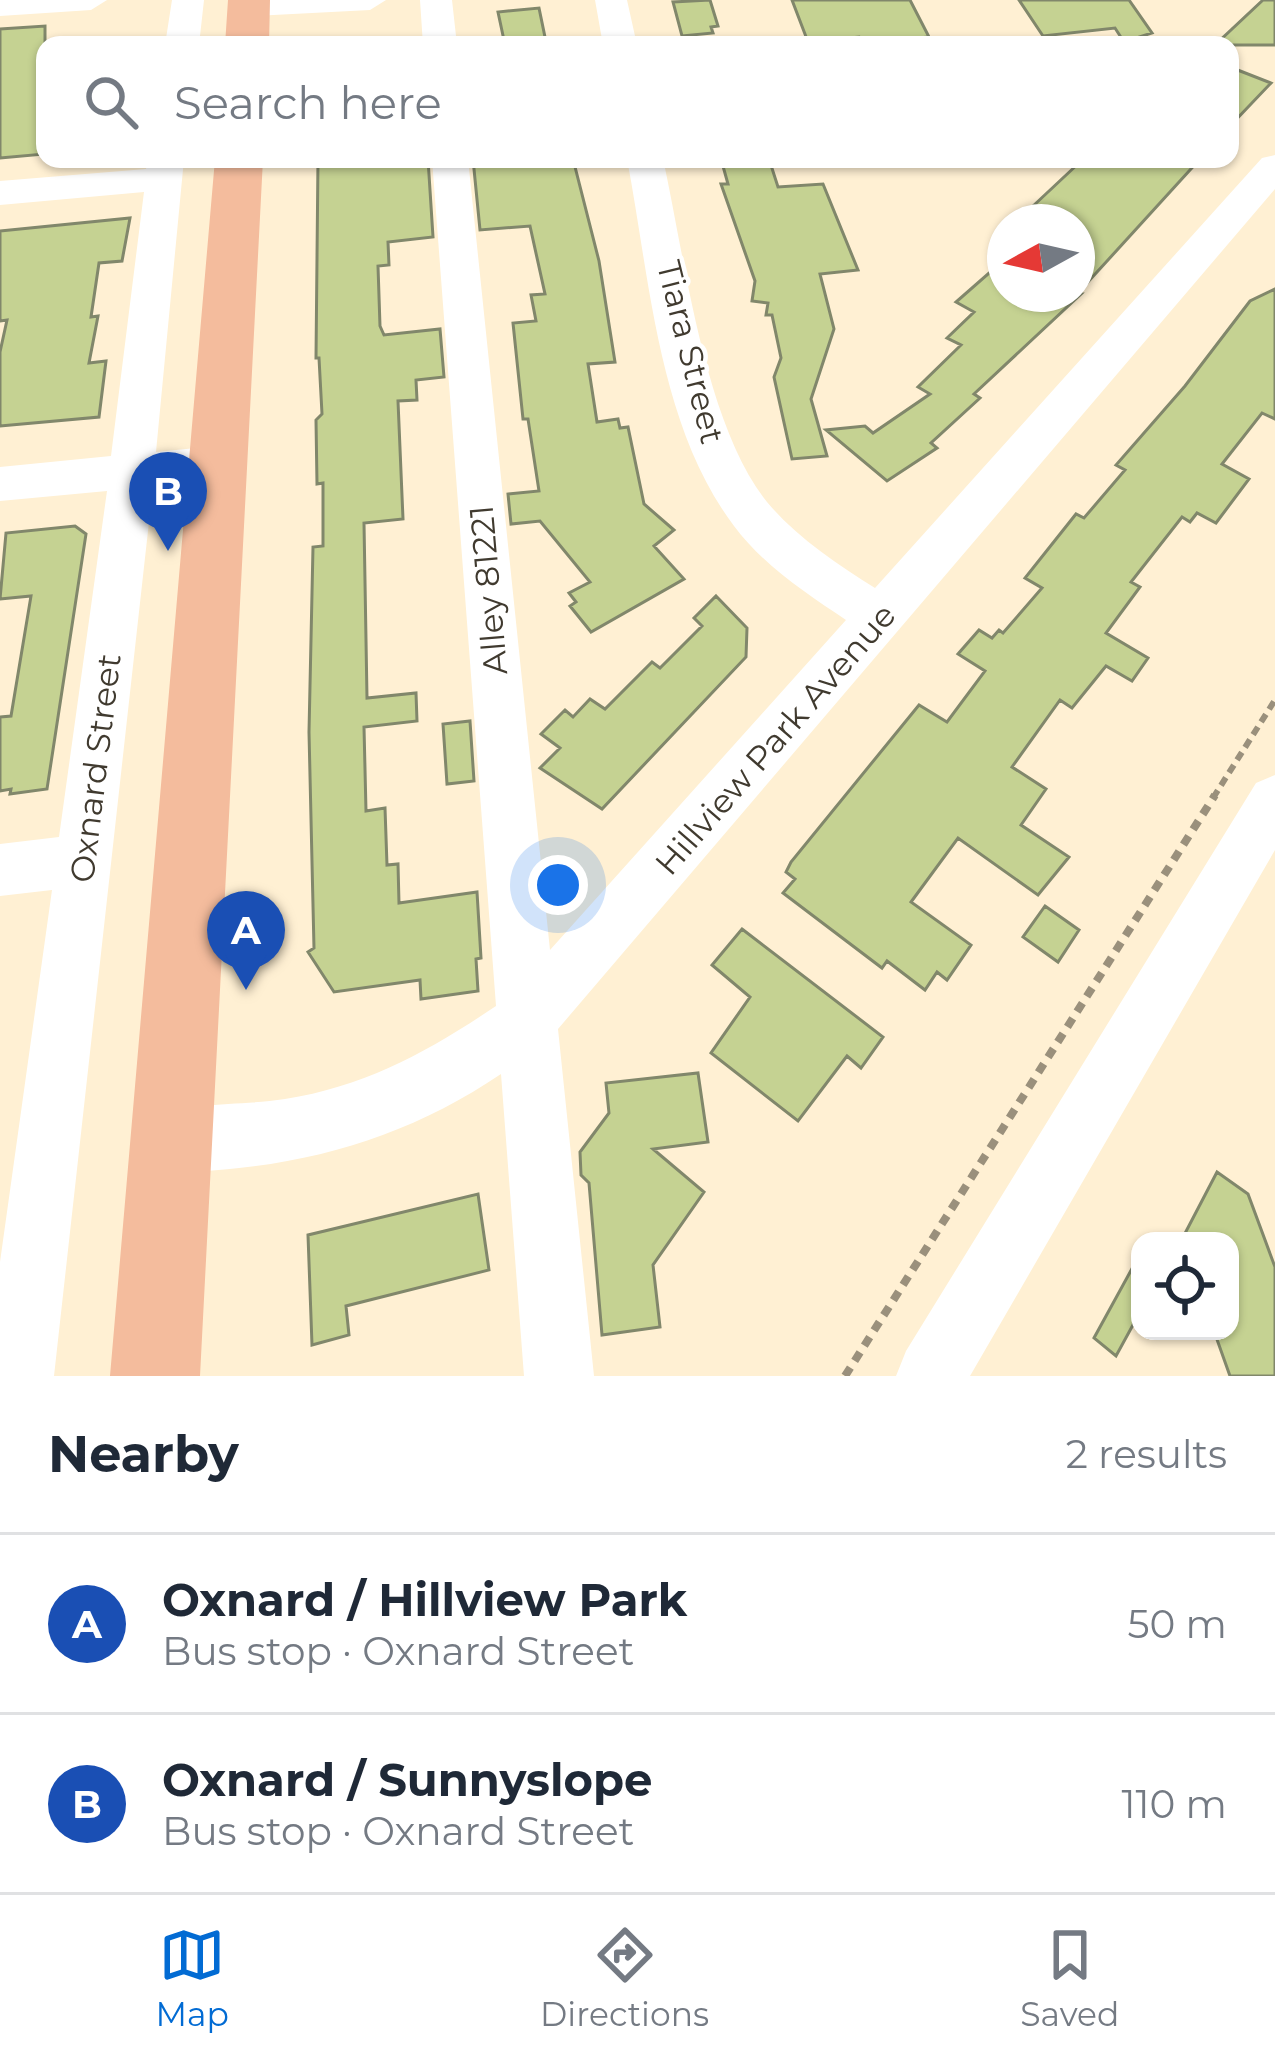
<!DOCTYPE html>
<meta charset="utf-8">
<style>
body{margin:0;font-family:Montserrat,sans-serif;background:#f2f2f3;color:#1f2937}
.controls{position:absolute;right:36px;bottom:36px;display:grid;overflow:hidden;border-radius:24px;box-shadow:0 3px 9px #0004}
.controls button{width:108px;height:108px;display:grid;place-items:center;padding:0;border:0;border-bottom:3px solid #e0e1e3;background:#fff;color:#1f2937;font:60px sans-serif}
.compass{position:absolute;left:987px;top:204px;width:108px;height:108px;border-radius:50%;background:#fff;box-shadow:0 3px 9px #0004;rotate:262deg}
.you{position:absolute;left:558px;top:885px;width:42px;height:42px;margin:-30px;border:9px solid #fff;border-radius:50%;background:#1a73e8;box-shadow:0 0 0 18px #1a73e833}
.badge{display:grid;place-items:center;width:78px;height:78px;border-radius:50%;background:#026bd3;color:#fff;font-size:39px;font-weight:700}
.pin{position:absolute;translate:-50% -99px;filter:drop-shadow(0 3px 6px #0008)}
.pin::after{content:'';position:absolute;top:63px;width:42px;height:36px;background:inherit;clip-path:polygon(0 0,100% 0,50% 100%)}
.list{margin:0;padding:0;list-style:none}
h2{display:flex;justify-content:space-between;align-items:center;height:156px;margin:0;padding:0 48px;font-size:51px}
h2 small{font-size:39px;font-weight:400;color:#747a83}
.list li{display:grid;grid-template-columns:78px 1fr auto;gap:36px;align-items:center;box-sizing:border-box;height:180px;padding:0 48px;border-top:3px solid #e0e1e3}
.list b{display:block;font-size:45px;white-space:nowrap}
.list p{margin:0;font-size:39px;white-space:nowrap;color:#747a83}
.list em{font-size:39px;font-style:normal;color:#747a83}
.icon{flex:none;width:66px;height:66px;fill:none;stroke:currentColor;stroke-width:2;stroke-linecap:round;stroke-linejoin:round}
.map{position:relative;flex:none;width:1275px;height:1376px;overflow:hidden}
.search{position:absolute;background:#fff;box-shadow:0 3px 9px #0004;left:36px;right:36px;top:36px;height:132px;display:flex;align-items:center;gap:30px;box-sizing:border-box;padding:0 42px;border-radius:24px;color:#747a83;font-size:45px}
.sheet{height:516px;background:#fff}
nav{display:flex;justify-content:space-around;align-items:center;box-sizing:border-box;height:168px;border-top:3px solid #e0e1e3;background:#fff;font-size:33px;color:#747a83}
nav a{display:grid;justify-items:center;gap:6px}
nav .on{color:#026bd3}
.map>svg:first-child{display:block}
.building{fill:#c5d292;stroke:#81876b;stroke-width:3}
.lines{fill:none;stroke-linecap:round;stroke-linejoin:round}
.path-far1{stroke:#9a907c;stroke-width:6;stroke-dasharray:9 6;stroke-linecap:butt}
.path{stroke:#9a907c;stroke-width:8;stroke-dasharray:10 8;stroke-linecap:butt}
.minor{fill:#fff;fill-rule:evenodd}
.major{fill:#f4bc9d;fill-rule:evenodd}
.labels{text-anchor:middle;stroke-width:9;stroke-linejoin:round;paint-order:stroke}
.street-label{font-size:33px;fill:#403a2f;stroke:#fff}
</style>
<div class="map">
<svg width="1275" height="1376" viewBox="0 0 1275 1376">
<rect width="100%" height="100%" fill="#fff0d3"/>
<path class="building" d="M710,0L718,26L711,27L713,33L682,36L673,2Z
M792,0H910L929,37L895,40L897,45H862L859,37L808,42Z
M1019,0H1129L1152,33L1124,42L1115,28L1043,36Z
M1263,0H1275V45H1215Z
M539,8L546,42L505,45L498,12Z
M45,26V154L0,158V29Z
M1230,67L1271,83L1230,126Z
M318,159H428L433,237L388,242L389,265L378,266L380,326L384,335L440,329L444,377L416,380L417,400L398,401L403,519L364,523L367,698L416,693L417,721L364,727L366,811L385,808L387,865L398,864L399,903L477,892L481,958L476,959L478,991L421,999L420,980L334,992L308,952L314,948L309,732L313,547L323,546V483L317,484L316,420L322,414L319,358H316Z
M473,159H497L498,163L573,159L599,261L615,362L588,364L597,422L618,419L620,428L628,427L644,504L674,530L654,546L684,579L591,632L570,606L576,602L569,593L590,582L540,521L511,524L508,494L539,491L528,419H523L513,323L536,321L531,295L545,294L530,226L480,230Z
M721,159H769L778,187L823,184L858,270L820,274L834,329L811,399L827,456L792,459L774,377L781,358L772,315H766L768,303L752,301L755,281L721,184H728Z
M1094,159H1200L1077,294V222L1017,221L1080,162L1087,166Z
M130,218L122,261L99,263L91,317L98,316L89,363L106,361L99,417L0,426V352L7,320L0,321V231Z
M1005,259V294H1081L974,394L980,398L931,443L937,448L887,481L826,430L865,426L873,433L930,394L918,387L961,345L947,338L974,312L956,302Z
M1275,289V419L1262,413L1222,464L1249,479L1216,523L1197,513L1190,522L1182,517L1131,582L1140,587L1106,633L1148,658L1132,681L1106,666L1072,708L1060,700L1012,767L1046,789L1021,825L1069,857L1038,895L958,838L911,902L971,945L947,980L937,972L925,990L887,961L882,968L783,893L795,879L786,872L791,862L919,705L947,722L985,671L958,654L979,630L992,638L999,630L1003,633L1042,588L1025,578L1076,514L1084,518L1125,470L1116,465L1185,386L1250,301Z
M75,526L86,534L47,789L10,794L11,789L0,791V717L11,716L31,596L0,599L6,533Z
M716,596L747,628L746,657L602,809L540,768L560,748L541,734L565,710L573,717L590,699L605,709L652,662L660,668L702,626L694,618Z
M470,721L474,781L447,784L443,724Z
M1045,906L1079,930L1058,962L1023,937Z
M742,929L883,1037L861,1068L847,1056L798,1121L711,1053L750,997L712,965Z
M698,1073L708,1142L653,1149L704,1192L653,1265L660,1327L602,1335L589,1183L581,1175L580,1152L609,1113L606,1083Z
M1217,1172L1248,1194L1275,1267V1376H1230L1214,1331H1230V1241H1181Z
M478,1194L489,1270L346,1306L349,1335L312,1345L308,1235Z
M1140,1254V1312L1116,1356L1094,1338Z"/>
<g class="lines">
<path class="path-far1" d="M1213,798L1275,700"/>
<path class="path" d="M845,1376L1215,795"/>
<path class="minor" d="M0,0H107L91,10L0,16Z
M172,0H204L199,45H165Z
M252,0H386L370,10L237,17L233,10L237,3Z
M420,0H452L457,45H423Z
M595,0H627L637,45H603Z
M1275,155V189L558,1029L594,1376H524L501,1074C421,1128 335,1158 239,1168C207,1171 178,1176 148,1163L138,1141L148,1119C190,1101 240,1106 285,1099C367,1086 429,1051 496,1006L432,159H468L550,950L846,620C807,594 763,565 734,526C658,425 650,279 627,159H663C685,258 704,423 767,502C796,537 837,564 875,588L1262,158Z
M148,159H184L156,452L216,446L232,451L238,463L232,475L153,486L54,1376H0V1262L52,890L0,896V844L59,837L107,491L0,501V467L111,456L144,192L0,205V181L146,169Z
M1275,775V850L970,1376H896L906,1351L1256,783Z"/>
<path class="major" d="M228,0H270L269,45H225Z
M215,159H263L200,1376H110Z"/>
</g>
<g class="labels">
<g class="street-label">
<text transform="translate(691 352) rotate(76)" y="12">Tiara Street</text>
<text transform="translate(488 590) rotate(-95)" y="12">Alley 81221</text>
<text transform="translate(775 739) rotate(-49)" y="12">Hillview Park Avenue</text>
<text transform="translate(95 768) rotate(-83)" y="12">Oxnard Street</text>
</g>
</g>
</svg>
<div class="controls">
<button><svg class="icon" aria-label="locate" viewBox="0 0 24 24"><circle cx="12" cy="12" r="6"/><path d="M12 2v4M12 18v4M2 12h4M18 12h4"/></svg></button>
</div>
<svg class="compass" viewBox="-18 -18 36 36"><path d="M0-13l5 13h-10z" fill="#e53935"/><path d="M0 13l5-13h-10z" fill="#747a83"/></svg>
<div class="you"></div>
<div class="pin badge" style="left:246px;top:990px;background:#1a4fb4">A</div>
<div class="pin badge" style="left:168px;top:551px;background:#1a4fb4">B</div>
<div class="search"><svg class="icon" aria-label="search" viewBox="0 0 24 24"><circle cx="10" cy="10" r="6"/><path d="M15 15l6 6"/></svg>Search here</div>
</div>
<section class="sheet">
<h2>Nearby<small>2 results</small></h2>
<ul class="list">
<li><span class="badge" style="background:#1a4fb4">A</span><div><b>Oxnard / Hillview Park</b><p>Bus stop · Oxnard Street</p></div><em>50 m</em></li>
<li><span class="badge" style="background:#1a4fb4">B</span><div><b>Oxnard / Sunnyslope</b><p>Bus stop · Oxnard Street</p></div><em>110 m</em></li>
</ul>
</section>
<nav>
<a class="on"><svg class="icon" aria-label="map" viewBox="0 0 24 24"><path d="M3 6l6-2 6 2 6-2v14l-6 2-6-2-6 2zM9 4v14M15 6v14"/></svg>Map</a>
<a><svg class="icon" aria-label="directions" viewBox="0 0 24 24"><path d="M12 3l9 9-9 9-9-9zM9 14v-3h6M13 9l2 2-2 2"/></svg>Directions</a>
<a><svg class="icon" aria-label="saved" viewBox="0 0 24 24"><path d="M7 4h10v16l-5-4-5 4z"/></svg>Saved</a>
</nav>
